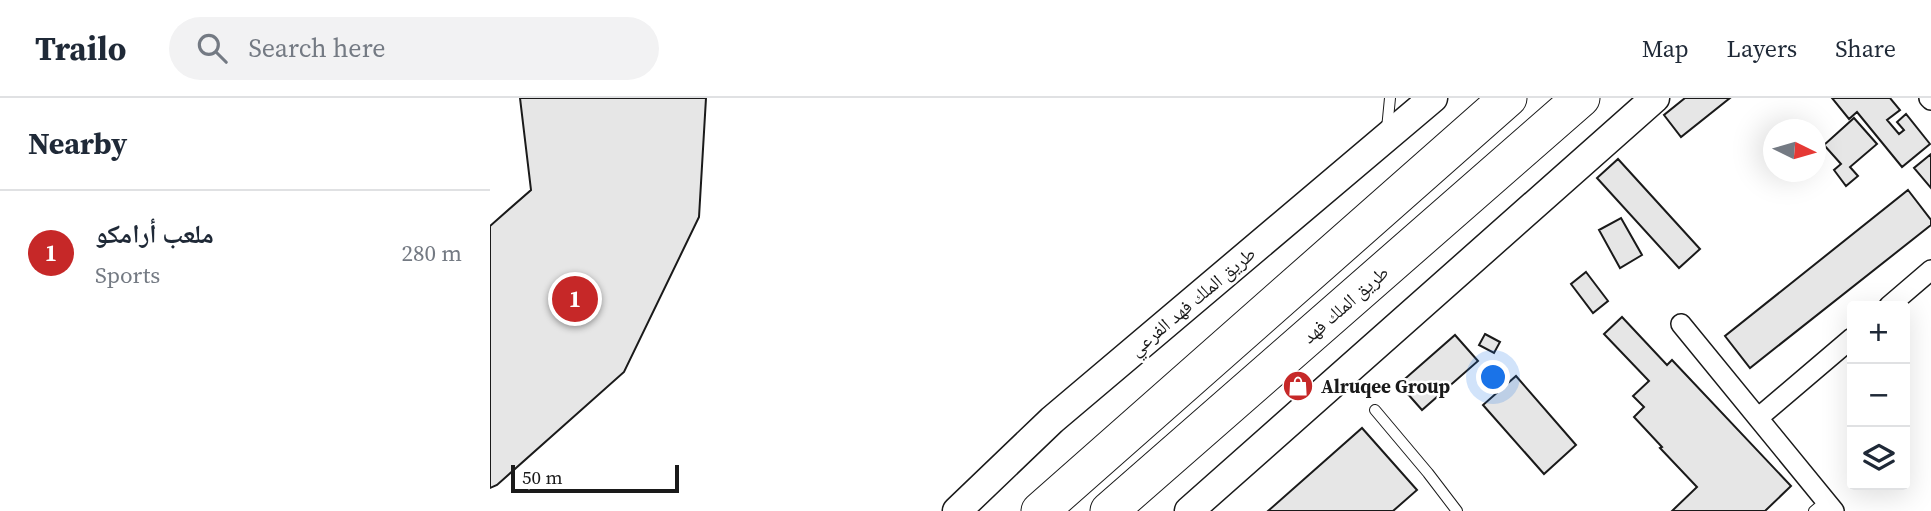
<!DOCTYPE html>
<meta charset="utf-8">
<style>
body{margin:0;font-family:"Source Serif 4","Noto Naskh Arabic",serif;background:#f2f2f3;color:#1f2937}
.controls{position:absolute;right:21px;bottom:21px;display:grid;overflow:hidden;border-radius:7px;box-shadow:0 7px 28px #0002}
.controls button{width:63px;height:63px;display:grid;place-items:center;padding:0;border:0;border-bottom:2px solid #e0e1e3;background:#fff;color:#1f2937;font:35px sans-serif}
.compass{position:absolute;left:1273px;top:21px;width:63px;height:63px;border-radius:50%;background:#fff;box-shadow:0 7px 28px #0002;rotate:95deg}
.scale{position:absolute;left:21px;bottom:18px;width:168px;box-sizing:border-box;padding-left:7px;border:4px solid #1a1a1a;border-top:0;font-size:19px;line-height:24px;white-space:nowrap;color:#1a1a1a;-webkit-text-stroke:5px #fff;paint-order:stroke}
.you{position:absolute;left:1004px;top:280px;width:24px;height:24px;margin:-18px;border:5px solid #fff;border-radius:50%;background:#1a73e8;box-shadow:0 0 0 10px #1a73e833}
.badge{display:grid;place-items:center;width:46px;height:46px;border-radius:50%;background:#c62828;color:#fff;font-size:23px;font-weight:700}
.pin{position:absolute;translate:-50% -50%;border:4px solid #fff;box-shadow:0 2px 7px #0006}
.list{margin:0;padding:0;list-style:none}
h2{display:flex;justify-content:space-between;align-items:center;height:91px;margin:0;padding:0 28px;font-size:30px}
h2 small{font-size:23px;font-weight:400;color:#747a83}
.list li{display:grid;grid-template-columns:46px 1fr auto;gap:21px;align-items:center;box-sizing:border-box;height:126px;padding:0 28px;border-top:2px solid #e0e1e3}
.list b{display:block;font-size:26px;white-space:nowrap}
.list p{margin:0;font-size:23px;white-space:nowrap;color:#747a83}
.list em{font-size:23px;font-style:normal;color:#747a83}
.icon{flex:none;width:38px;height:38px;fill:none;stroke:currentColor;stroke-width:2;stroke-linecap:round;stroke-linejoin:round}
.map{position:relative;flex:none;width:1441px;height:413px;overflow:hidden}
header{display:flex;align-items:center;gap:42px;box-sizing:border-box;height:98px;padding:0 35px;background:#fff;border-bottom:2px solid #e0e1e3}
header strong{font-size:33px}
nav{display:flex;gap:38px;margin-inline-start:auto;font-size:24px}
.search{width:490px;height:63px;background:#f2f2f3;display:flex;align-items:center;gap:18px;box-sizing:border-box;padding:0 24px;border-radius:38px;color:#747a83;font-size:26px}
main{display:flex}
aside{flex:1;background:#fff}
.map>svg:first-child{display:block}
.building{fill:#e6e6e6;stroke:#1a1a1a;stroke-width:2}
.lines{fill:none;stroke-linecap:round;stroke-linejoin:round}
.lane-casing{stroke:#1a1a1a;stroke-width:12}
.street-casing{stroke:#1a1a1a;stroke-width:22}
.secondary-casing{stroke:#1a1a1a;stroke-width:31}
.highway-casing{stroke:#1a1a1a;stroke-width:39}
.lane{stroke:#fff;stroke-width:10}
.street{stroke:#fff;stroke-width:19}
.secondary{stroke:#fff;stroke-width:28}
.highway{stroke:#fff;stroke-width:37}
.labels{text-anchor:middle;stroke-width:5;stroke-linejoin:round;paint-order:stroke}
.street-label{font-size:19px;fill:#1a1a1a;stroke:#fff}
.poi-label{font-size:19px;font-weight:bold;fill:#1a1a1a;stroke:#fff;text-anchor:start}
</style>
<header>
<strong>Trailo</strong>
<div class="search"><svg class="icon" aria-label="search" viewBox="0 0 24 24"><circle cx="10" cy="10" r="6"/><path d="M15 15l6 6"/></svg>Search here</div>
<nav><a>Map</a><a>Layers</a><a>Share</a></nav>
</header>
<main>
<aside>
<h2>Nearby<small></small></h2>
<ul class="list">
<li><span class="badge">1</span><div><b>ملعب أرامكو</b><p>Sports</p></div><em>280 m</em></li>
</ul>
</aside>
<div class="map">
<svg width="1441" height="413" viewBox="0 0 1441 413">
<rect width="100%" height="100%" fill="#fff"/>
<path class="building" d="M30,0H216L209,119L134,274L7,387L0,390V128L41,92Z
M1195,0H1240L1191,39L1174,17Z
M1342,0H1400L1410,12L1397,22L1409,36L1414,32L1407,24L1416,16L1440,46L1412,69L1367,14L1359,21Z
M1364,20L1387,46L1360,69L1368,78L1356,88L1344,72L1351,66L1334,47Z
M1441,56V90L1424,70Z
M1128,61L1210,151L1189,170L1107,80Z
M1418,92L1441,122V127L1260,270L1235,238Z
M1131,120L1152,157L1130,170L1109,132Z
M1096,174L1118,203L1103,215L1081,186Z
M1132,219L1177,267L1182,262L1301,388L1275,413H1182L1207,389L1170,350L1172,349L1144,319L1154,309L1143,298L1159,283L1114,236Z
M995,236L1010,244L1004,255L989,247Z
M965,237L988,263L932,312L909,286Z
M1026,278L1086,347L1054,376L993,307Z
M872,330L927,392L903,413H778Z"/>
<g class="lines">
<g class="lane-casing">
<path id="lane" d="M897,31L900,0
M885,312L938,375L967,413
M1324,413L1336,403"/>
</g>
<g class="street-casing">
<path id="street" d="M1439,0L1441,2
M1399,208L1441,172
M1191,226L1344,413
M1268,320L1362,240"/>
</g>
<g class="secondary-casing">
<path id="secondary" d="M467,413L562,322L943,0
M699,413L1165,0"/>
</g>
<g class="highway-casing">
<path id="highway" d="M550,413L1018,0
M619,413L1091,0"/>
</g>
<use href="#lane" class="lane"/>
<use href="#street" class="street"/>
<use href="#secondary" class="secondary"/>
<use href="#highway" class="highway"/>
</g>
<defs>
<g id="shop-disc" transform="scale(1.575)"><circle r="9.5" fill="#c62828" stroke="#fff"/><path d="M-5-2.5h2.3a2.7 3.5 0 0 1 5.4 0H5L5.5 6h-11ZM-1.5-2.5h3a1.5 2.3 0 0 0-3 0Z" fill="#fff"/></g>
</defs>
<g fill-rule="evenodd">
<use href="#shop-disc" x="808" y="288"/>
</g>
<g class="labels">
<g class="street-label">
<text transform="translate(702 203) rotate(-40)" y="7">طريق الملك فهد الفرعي</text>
<text transform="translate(855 206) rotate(-41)" y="7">طريق الملك فهد</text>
</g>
<g class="poi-label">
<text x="831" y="295">Alruqee Group</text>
</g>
</g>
</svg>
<div class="controls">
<button>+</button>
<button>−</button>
<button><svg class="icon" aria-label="layers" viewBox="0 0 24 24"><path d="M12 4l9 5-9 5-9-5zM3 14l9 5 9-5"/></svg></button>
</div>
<svg class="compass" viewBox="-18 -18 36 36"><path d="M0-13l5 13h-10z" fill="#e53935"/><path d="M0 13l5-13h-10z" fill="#747a83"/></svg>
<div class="scale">50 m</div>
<div class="you"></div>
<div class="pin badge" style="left:85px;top:201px">1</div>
</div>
</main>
